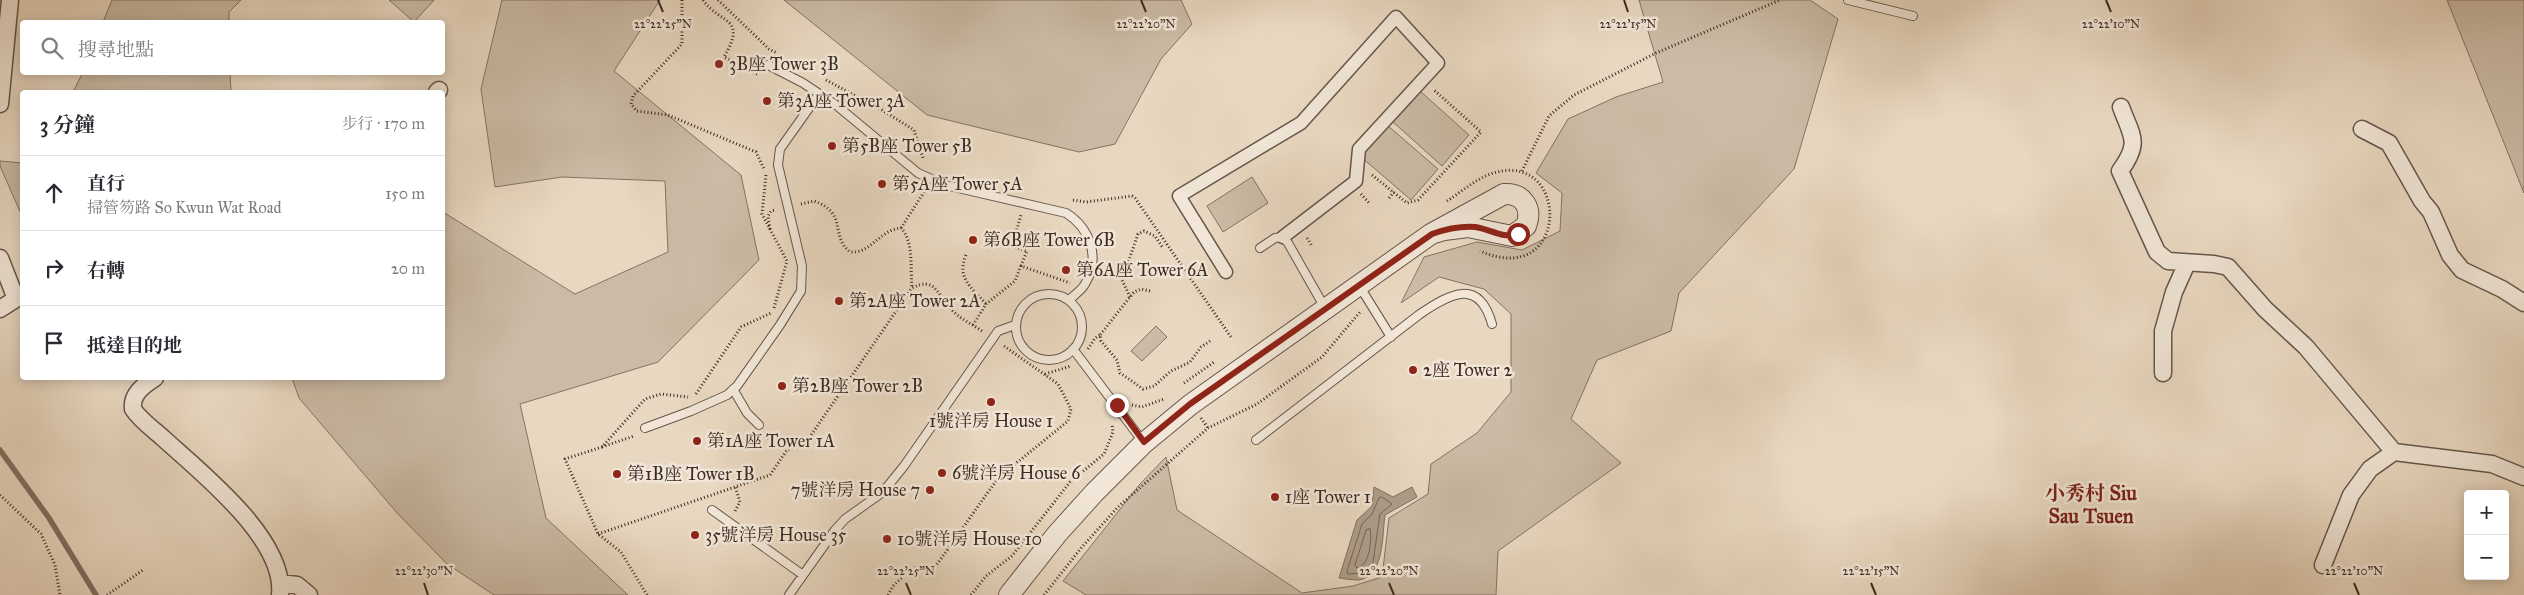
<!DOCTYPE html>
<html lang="zh-TW">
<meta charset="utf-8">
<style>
body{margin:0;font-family:"IM FELL Great Primer","Noto Serif TC",serif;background:#f2f2f3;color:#2b2b33}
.controls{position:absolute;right:15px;bottom:15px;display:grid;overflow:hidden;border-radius:5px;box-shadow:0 2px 12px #0003}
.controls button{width:45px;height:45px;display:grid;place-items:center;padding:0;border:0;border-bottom:1px solid #e1e1e2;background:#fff;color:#2b2b33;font:25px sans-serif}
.stop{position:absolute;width:15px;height:15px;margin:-11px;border:4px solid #8f2418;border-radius:50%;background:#fff}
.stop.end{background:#8f2418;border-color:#fff;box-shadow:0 1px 5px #0008}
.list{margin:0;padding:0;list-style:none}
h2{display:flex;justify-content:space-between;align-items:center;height:65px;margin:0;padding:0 20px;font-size:21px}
h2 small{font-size:16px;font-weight:400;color:#7c7c81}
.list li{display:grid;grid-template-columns:32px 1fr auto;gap:15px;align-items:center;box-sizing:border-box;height:75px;padding:0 20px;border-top:1px solid #e1e1e2}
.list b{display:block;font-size:19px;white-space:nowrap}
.list p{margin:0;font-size:16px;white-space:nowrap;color:#7c7c81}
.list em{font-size:16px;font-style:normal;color:#7c7c81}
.icon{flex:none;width:28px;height:28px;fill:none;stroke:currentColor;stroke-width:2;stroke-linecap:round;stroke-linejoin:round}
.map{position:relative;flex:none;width:2524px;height:595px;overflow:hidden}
.search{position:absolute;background:#fff;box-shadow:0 2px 12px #0003;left:20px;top:20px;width:425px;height:55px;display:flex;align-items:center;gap:12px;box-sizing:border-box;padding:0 18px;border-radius:5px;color:#7c7c81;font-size:19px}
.panel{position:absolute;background:#fff;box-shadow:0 2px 12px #0003;left:20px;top:90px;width:425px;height:290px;border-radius:5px}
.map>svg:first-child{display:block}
.green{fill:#cbbba6;stroke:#837364}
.water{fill:#ae9d8b;stroke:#806f61}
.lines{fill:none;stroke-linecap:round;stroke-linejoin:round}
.shore{stroke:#746457;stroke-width:1}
.stream{stroke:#806f61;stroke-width:5.5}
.service-casing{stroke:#66564a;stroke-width:10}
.pedestrian-casing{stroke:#66564a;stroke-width:15}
.minor-casing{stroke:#66564a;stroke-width:19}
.tertiary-casing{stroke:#66564a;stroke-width:22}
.path{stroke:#3b2b23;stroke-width:3;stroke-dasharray:1 2.5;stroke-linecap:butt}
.service{stroke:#f1e6d7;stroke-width:8}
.pedestrian{stroke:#f1e6d7;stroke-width:12}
.minor{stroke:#f1e6d7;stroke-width:16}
.tertiary{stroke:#f1e6d7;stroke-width:20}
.route{stroke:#8f2418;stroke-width:6}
.ticks{fill:none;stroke:#3b2b23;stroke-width:2}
.poi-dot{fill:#8f2418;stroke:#f1e6d7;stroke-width:2}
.labels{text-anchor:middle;stroke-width:5;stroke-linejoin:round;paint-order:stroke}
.poi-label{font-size:18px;fill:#3b2b23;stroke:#f1e6d7;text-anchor:start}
.quarter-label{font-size:20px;font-weight:bold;fill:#7a1f14;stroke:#f1e6d7}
.ticks-label{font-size:12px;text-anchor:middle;fill:#3b2b23;stroke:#f1e6d7;stroke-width:5;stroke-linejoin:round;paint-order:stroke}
</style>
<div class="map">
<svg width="2524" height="595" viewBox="0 0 2524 595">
<rect width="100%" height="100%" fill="#e9d8c1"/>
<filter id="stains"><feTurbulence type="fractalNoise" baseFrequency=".004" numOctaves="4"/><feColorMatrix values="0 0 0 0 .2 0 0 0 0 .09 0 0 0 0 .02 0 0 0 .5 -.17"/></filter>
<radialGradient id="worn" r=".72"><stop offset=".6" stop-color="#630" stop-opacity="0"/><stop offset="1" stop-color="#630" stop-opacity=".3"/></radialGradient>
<path class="green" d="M112,0H241L229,12V22H103Z
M389,0H434L414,22Z
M502,0H660L614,71L741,175L759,260L658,362L520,404L546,518L628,595H494L447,564L398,514L299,398L292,378H442L443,212L575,294L668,252L665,181L562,177L495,187L481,89Z
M784,0H1181L1192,24L1161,59L1115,144L1079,152L927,115Z
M1639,0H1810L1838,19L1794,169L1679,293L1671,331L1597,360L1571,419L1621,463L1498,551L1496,595H1086L1063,581L1140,484L1166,457L1177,510L1302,593L1353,586L1382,577L1389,518L1428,494L1431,464L1477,433L1511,392V314L1484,289L1439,277L1401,303L1424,257L1477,242L1522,250L1560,231L1562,193L1536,173L1568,119L1616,97L1663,82Z
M2447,0H2524V193Z
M83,72L230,73L231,92H73Z
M1419,90L1469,135L1442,166L1392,121Z
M1387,125L1438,169L1411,200L1360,156Z
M0,161L22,163V216L0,166Z
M1252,177L1268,203L1223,232L1207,206Z
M1156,326L1167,337L1142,361L1131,351Z"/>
<path class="water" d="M1374,487L1393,497L1412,487L1417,497L1385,515C1382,534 1385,576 1359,580C1353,580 1345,579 1339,578L1357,520L1372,506Z"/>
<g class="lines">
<path class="shore" d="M1382,497L1392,504L1380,514L1373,562L1364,573L1348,574L1347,571L1362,524L1372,514L1379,498Z
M1370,529C1372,540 1370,565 1357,568L1355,565L1366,530Z"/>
<path class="stream" d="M0,450L49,518L96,595"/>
<g class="service-casing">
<path id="service" d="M1848,0L1913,16
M768,65L803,83L836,105L918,173L945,185L1066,213C1090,228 1101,258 1085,284C1082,290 1074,295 1069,300
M1260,248L1275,238L1283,237L1288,243L1325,308
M1360,287L1391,337
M1016 327a33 33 0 1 1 66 0a33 33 0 1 1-66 0Z
M1073,349L1144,443
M733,389L747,413L759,425
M645,428L691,411L727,395L737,386L780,325L801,291L802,266L778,165L780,149L819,94
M1256,440L1420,314C1451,293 1479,278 1492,324
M712,510L803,575
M789,595L835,530L845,519L883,492L904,466L998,331L1015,325"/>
</g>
<g class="pedestrian-casing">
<path id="pedestrian" d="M1226,272L1179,196L1301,123L1396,17L1438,63L1359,149L1356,181L1283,237"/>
</g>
<g class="minor-casing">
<path id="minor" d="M437,92L439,90
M0,104L10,0
M2121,107C2132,137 2141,142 2120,171L2157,252L2168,261L2214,264L2228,267L2265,309L2306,347L2394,452L2492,464L2524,477
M2362,129L2389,143L2422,201L2431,212L2450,255L2462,270L2502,289L2524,303
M0,258L16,299
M0,309L22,295
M2163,373V331L2174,292L2187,263
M155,378C144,385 131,394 133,409C140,420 153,429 163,438C201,473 286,539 280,595
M2323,565L2351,495L2370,469L2394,452
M281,583L297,585L309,595"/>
</g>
<g class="tertiary-casing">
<path id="tertiary" d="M1009,595L1057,534L1094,493L1144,443L1190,405L1431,234L1504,194C1523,193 1533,208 1526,226L1512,236L1468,227L1444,230L1431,234"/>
</g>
<path class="path" d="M682,0V44L633,96L631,104L637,111L668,115L756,152L764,169
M703,0C720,25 748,16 724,57L759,75
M718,0L769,49L777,53
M826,80L882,110L914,130L923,158
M1522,171L1549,116L1574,95L1656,53L1780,0
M766,175L762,214L787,261L774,308
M1372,175L1407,203L1418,200L1481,132L1434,90
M1361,194L1369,203
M1389,198L1394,192
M1073,200L1086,202L1132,196L1135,198L1231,337
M1447,201C1463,191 1479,176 1497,172C1571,154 1569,290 1480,251
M801,204L814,201C849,214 829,235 850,252C871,254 879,230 901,228C914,241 910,269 912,288
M901,228L926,189
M770,229L768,216L771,211L775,210
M1307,238L1312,246
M966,255C956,278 972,288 986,304
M1021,266L1027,251L1012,246L1021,215
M1150,291L1141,289L1134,292L1100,335L1101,341L1117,360L1120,373L1143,389L1154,386L1171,371L1190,362L1201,347L1210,341
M1130,297L1122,280L1138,234L1144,231L1155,236L1163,248
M973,325L986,304L1015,281L1021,266L1070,283
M1088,349L1095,338L1100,335
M1045,374L1071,366
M1184,383L1214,362
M696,394L741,327L771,313
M1132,405L1142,407L1164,399
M1201,418L1208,428
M765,436L777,445L782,439L790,448
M602,447L634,436
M0,495L41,534L55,565L60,595
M735,511L740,502L735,486
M598,534L770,475L787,450L807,441L912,288C935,276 937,294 950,308C958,318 972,324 982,331
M107,595L143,570
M647,595L621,552L598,534L565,459L602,447L645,399L661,394L688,397
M888,595L893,586L912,568H934C959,535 981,500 1007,467L1009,469L1068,421L1071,409L1058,384L1004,346
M971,595L986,576L1012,556L1070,482L1104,454L1113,432L1112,424
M1044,595L1082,547L1118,507L1208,428L1257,404L1322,357L1360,312"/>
<use href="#service" class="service"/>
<use href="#pedestrian" class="pedestrian"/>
<use href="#minor" class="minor"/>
<use href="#tertiary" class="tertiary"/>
</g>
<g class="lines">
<path class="route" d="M1117,405L1144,442L1190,404L1432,234C1446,229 1460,226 1475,227C1490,229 1503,239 1518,234"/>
</g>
<path class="ticks" d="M658,0L663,12M1141,0L1146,12M1624,0L1628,12M2106,0L2111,12M424,583L428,595M906,583L911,595M1389,583L1394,595M1871,583L1876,595M2354,583L2359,595"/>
<g class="poi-dot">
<circle cx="719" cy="64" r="5"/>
<circle cx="767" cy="101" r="5"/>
<circle cx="832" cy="146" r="5"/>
<circle cx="882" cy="184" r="5"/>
<circle cx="973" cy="240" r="5"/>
<circle cx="1066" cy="270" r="5"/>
<circle cx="839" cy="301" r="5"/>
<circle cx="1413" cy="370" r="5"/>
<circle cx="782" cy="386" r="5"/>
<circle cx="991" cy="402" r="5"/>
<circle cx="697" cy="441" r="5"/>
<circle cx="942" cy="473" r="5"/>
<circle cx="617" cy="474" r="5"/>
<circle cx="930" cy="490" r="5"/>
<circle cx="1275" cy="497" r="5"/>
<circle cx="695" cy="535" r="5"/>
<circle cx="887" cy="539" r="5"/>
</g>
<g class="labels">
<g class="poi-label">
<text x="729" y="70">3B座 Tower 3B</text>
<text x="777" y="107">第3A座 Tower 3A</text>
<text x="842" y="152">第5B座 Tower 5B</text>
<text x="892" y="190">第5A座 Tower 5A</text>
<text x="983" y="246">第6B座 Tower 6B</text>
<text x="1076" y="276">第6A座 Tower 6A</text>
<text x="849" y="307">第2A座 Tower 2A</text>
<text x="1423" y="376">2座 Tower 2</text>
<text x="792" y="392">第2B座 Tower 2B</text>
<text x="991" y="427" text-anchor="middle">1號洋房 House 1</text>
<text x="707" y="447">第1A座 Tower 1A</text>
<text x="952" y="479">6號洋房 House 6</text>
<text x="627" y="480">第1B座 Tower 1B</text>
<text x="920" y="496" text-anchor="end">7號洋房 House 7</text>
<text x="1285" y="503">1座 Tower 1</text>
<text x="705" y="541">35號洋房 House 35</text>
<text x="897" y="545">10號洋房 House 10</text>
</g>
<g class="quarter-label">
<text x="2091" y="500">小秀村 Siu<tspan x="2091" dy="23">Sau Tsuen</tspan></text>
</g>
</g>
<g class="ticks-label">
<text x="663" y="28">22°22'25"N</text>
<text x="1146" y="28">22°22'20"N</text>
<text x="1628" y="28">22°22'15"N</text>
<text x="2111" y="28">22°22'10"N</text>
<text x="424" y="575">22°22'30"N</text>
<text x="906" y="575">22°22'25"N</text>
<text x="1389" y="575">22°22'20"N</text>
<text x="1871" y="575">22°22'15"N</text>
<text x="2354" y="575">22°22'10"N</text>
</g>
<rect width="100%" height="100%" filter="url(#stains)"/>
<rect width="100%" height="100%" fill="url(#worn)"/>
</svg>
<div class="controls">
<button>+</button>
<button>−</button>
</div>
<div class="stop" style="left:1518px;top:234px"></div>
<div class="stop end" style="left:1117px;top:405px"></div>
<div class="search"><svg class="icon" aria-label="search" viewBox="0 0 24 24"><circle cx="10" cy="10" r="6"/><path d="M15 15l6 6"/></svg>搜尋地點</div>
<section class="panel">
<h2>3 分鐘<small>步行 · 170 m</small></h2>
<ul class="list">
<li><svg class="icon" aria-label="ahead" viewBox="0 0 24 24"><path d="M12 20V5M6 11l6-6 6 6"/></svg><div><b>直行</b><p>掃管笏路 So Kwun Wat Road</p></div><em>150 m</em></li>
<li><svg class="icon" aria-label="right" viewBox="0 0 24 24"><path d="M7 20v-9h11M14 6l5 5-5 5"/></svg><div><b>右轉</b></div><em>20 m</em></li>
<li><svg class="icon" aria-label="arrive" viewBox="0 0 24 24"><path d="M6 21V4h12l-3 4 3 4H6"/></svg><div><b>抵達目的地</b></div></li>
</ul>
</section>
</div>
